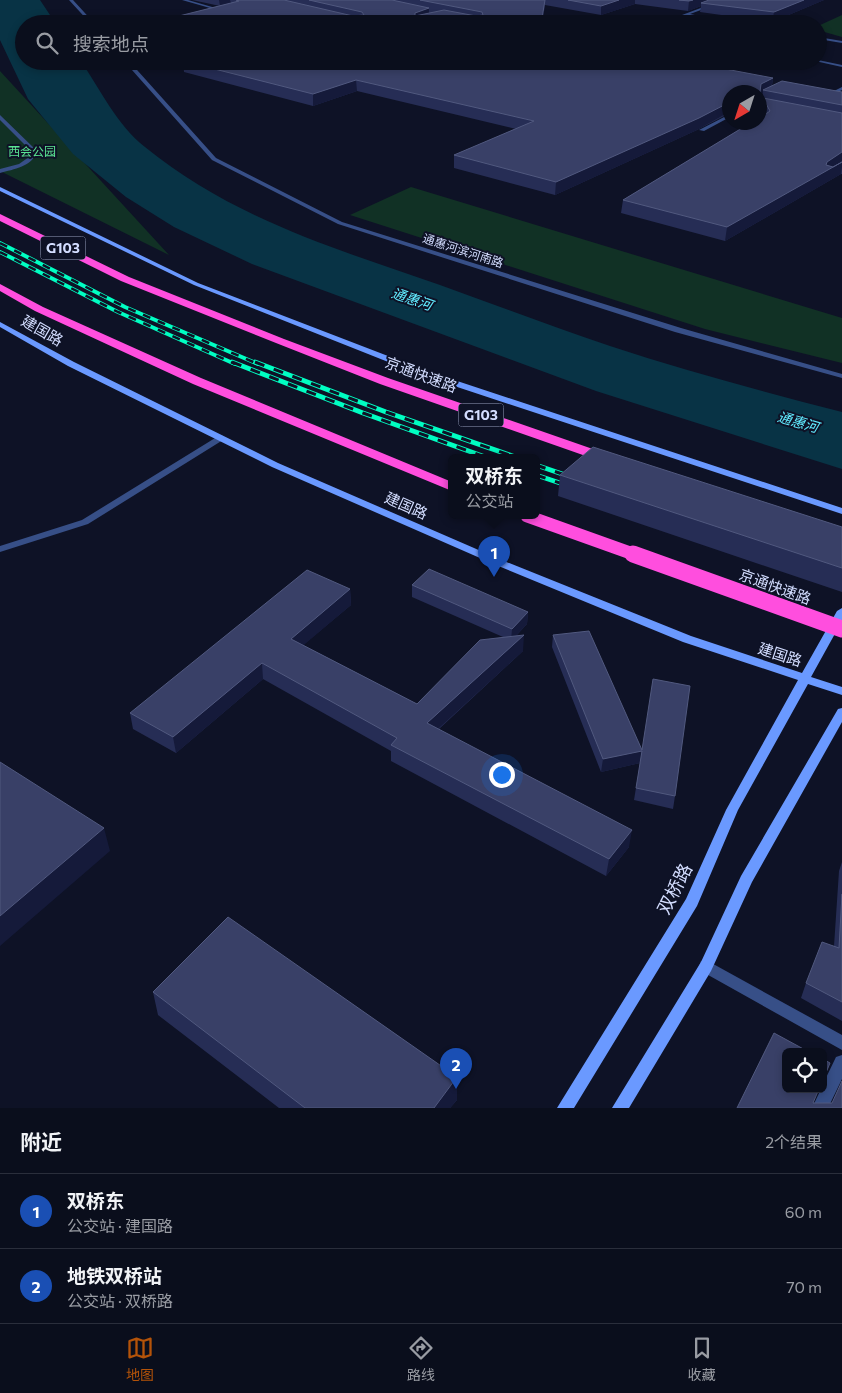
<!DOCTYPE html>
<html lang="zh">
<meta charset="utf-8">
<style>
body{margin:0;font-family:Commissioner,"Noto Sans SC",sans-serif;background:#181c29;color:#f1f3f6}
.controls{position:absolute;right:15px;bottom:15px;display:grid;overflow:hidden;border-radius:8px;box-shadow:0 2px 8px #0003}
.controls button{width:45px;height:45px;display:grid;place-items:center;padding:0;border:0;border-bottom:1px solid #2a2e3b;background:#0a0e1c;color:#f1f3f6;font:25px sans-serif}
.compass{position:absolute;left:722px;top:85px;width:45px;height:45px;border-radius:50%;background:#0a0e1c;box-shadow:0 2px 8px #0003;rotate:219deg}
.you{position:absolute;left:501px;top:774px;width:18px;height:18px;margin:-12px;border:4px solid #fff;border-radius:50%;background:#1a73e8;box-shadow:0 0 0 8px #1a73e833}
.badge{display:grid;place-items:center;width:32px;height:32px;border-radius:50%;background:#b45309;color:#fff;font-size:16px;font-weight:700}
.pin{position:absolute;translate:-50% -41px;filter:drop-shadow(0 1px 2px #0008)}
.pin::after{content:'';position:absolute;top:26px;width:18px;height:15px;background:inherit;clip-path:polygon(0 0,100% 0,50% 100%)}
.popup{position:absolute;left:448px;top:454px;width:92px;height:65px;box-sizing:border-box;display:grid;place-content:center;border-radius:8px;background:#0a0e1c;filter:drop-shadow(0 1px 4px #0005);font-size:16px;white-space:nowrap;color:#999ca3}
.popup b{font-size:19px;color:#f1f3f6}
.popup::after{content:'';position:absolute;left:50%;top:100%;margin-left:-10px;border:10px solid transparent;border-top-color:#0a0e1c}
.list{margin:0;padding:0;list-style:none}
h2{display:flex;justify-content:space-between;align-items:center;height:65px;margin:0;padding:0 20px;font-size:21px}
h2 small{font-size:16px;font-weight:400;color:#999ca3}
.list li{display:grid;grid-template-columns:32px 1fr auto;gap:15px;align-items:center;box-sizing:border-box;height:75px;padding:0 20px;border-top:1px solid #2a2e3b}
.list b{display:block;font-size:19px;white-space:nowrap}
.list p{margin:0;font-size:16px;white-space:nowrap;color:#999ca3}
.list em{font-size:16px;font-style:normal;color:#999ca3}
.icon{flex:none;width:28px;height:28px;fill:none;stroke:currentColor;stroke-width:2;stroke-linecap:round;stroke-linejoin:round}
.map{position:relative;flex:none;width:842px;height:1108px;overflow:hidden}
.search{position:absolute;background:#0a0e1c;box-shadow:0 2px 8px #0003;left:15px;right:15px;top:15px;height:55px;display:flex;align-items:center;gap:12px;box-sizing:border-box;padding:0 18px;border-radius:28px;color:#999ca3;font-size:19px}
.sheet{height:215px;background:#0a0e1c}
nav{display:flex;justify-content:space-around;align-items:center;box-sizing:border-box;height:70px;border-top:1px solid #2a2e3b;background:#0a0e1c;font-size:14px;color:#999ca3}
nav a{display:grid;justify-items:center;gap:2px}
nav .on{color:#b45309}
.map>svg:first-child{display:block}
.green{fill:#113125}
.water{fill:#083345}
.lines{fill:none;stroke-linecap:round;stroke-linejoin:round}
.minor{fill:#374f87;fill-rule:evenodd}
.tertiary{fill:#374f87;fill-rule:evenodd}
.secondary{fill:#6a99ff;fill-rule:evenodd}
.motorway{fill:#ff4ede;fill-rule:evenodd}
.rail-far1-casing{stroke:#00fec2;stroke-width:4}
.rail-casing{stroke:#00fec2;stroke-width:5}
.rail-far1{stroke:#0e1226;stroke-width:2.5;stroke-dasharray:8;stroke-linecap:butt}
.rail{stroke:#0e1226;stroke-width:3;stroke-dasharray:10;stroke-linecap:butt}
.motorway-bridge-far1{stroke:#ff4ede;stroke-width:13}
.motorway-bridge{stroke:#ff4ede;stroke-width:17}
.wall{fill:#262d55}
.shaded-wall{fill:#151a3a}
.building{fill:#394067;stroke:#51597f}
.labels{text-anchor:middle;stroke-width:4;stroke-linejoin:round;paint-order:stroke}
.far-park-label{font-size:12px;fill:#5ae493;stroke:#0e1226}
.far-street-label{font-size:12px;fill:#d3ddff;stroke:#0e1226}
.shield{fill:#0e1226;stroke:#98a0be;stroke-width:1}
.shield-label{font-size:14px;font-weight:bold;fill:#d3ddff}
.far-water-label{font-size:14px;font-style:italic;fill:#61ebff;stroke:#0e1226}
.street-label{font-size:15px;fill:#d3ddff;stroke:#0e1226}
.near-street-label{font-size:18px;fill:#d3ddff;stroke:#0e1226}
</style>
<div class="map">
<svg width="842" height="1108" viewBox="0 0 842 1108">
<rect width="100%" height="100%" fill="#0e1226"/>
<path class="green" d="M842,15V37L821,31L818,33V26Z
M0,71L169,255L0,171Z
M411,187L842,318V363L705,329L350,215Z"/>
<path class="water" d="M0,0H40L56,24H24V61H81C101,91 117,125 145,147C232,218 336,249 440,285C496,305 553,327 610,346C686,371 764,392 842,412V469L596,391L252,264L174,227L126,197L73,154L28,99L0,40Z"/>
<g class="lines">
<path class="minor" d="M182,0H188L219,9L217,10Z
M722,0H728L690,14L739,24H729L686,16L665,24H658Z
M818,37L842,41V43L818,39Z
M818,60L842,65V67L815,61H818Z
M842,87V90L834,94L830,93Z
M730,114V117L704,131L699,130Z
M220,435L223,436L224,438L223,440L88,524L0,552V546L82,520Z
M706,960L842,1035V1050L701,971L699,966L701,961Z
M842,1055V1079L828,1108H812L821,1089H823V1084L836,1057Z"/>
<path class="tertiary" d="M69,0H73L95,24H91Z
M124,61H129L216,158L342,222L681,328L842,374V378L675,332L338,224L212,160Z
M0,115L37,151C32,167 14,169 0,173V169L19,164L29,157L31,151L0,120Z"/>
<path class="secondary" d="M0,187L198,283L427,371L842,508V514L421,375L194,285L0,191Z
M0,322L74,362L278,463L504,561L691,636L802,673L837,611L842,608V621L811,677L842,687V695L808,684L738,810L697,906L574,1108H557L686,899L726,810L798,680L683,642L496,565L272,467L68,366L0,327Z
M842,708V722L752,882L711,971L629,1108H612L701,962L741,876L838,709Z"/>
<path class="motorway" d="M0,214L129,277L284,339L388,378L610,455L612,458L610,461H600L380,384L276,343L121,281L0,221Z
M0,284L43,307L201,378L452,482V491L193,384L35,311L0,291Z"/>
<g class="rail-far1-casing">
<path id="rail-far1" d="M0,243L125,307L258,364
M0,252L118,312L235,364"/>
</g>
<g class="rail-casing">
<path id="rail" d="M232,362L363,413L488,458
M255,362L386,412L518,458
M536,465L574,478
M536,475L572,487"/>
</g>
<use href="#rail-far1" class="rail-far1"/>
<use href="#rail" class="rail"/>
<path class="motorway-bridge-far1" d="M527,516L636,555"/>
<path class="motorway-bridge" d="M633,554L842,629"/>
</g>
<path class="wall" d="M192,0H824L772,22L700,12L701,6L688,11L635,4L601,15L545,5L542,24H164L163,20L220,6Z
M183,61L773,78L772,86L842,92V174H841L725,241L621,213L623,200L764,115L761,109L763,93L760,96V92H730V113L697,130L555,195L454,168V155L516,129L357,91L313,106L184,72Z
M560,475L842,527V592L558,496Z
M412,585L528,612L527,624L516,636L523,651L439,729L629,847L606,876L391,761V751L263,679L176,753L133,729L130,713L350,589L351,605L303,645L417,704L503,637L412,597Z
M553,635L642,750L675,796L673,809L634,800L640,763L601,772L552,647Z
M842,862V1021L801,998L806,983L834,946L839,871Z
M153,992L457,1100L450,1108H279L158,1015Z"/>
<path class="shaded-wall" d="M219,0H230L231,3L220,6Z
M545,0V5L542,24H541Z
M619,0H635V4L601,15V6Z
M693,0H717L701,3V6L688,11L689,1Z
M804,0H824L772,22L774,12Z
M429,8V17L415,24V13Z
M426,61H453L420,74L419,66L420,63Z
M773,78L771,89L763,90V93L760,95L761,84Z
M356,80L357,91L313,106V94Z
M730,102L729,112L697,130L555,195L556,182Z
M842,152V167L841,174L725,241L727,227Z
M350,589L351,605L292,655L291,639Z
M528,612L527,624L511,641L512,629Z
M524,635L523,651L427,739V723Z
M262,663L263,679L176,753L173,737Z
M642,751L640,763L601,772L603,759Z
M104,828L110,851L0,946V916Z
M632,830L629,847L606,876L609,859Z
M457,1077V1100L450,1108H434Z"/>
<path class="building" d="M236,0H284L353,16L364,15L362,12L309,0H392L429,8L415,13V16L444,10L476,16L483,15L482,12L420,0H545L541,24H178L163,20L239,1Z
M568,0H619L601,6Z
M679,0H693L689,1Z
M709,0H804L774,12L701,3Z
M183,61H426L420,63L419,66L426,68L443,61H683L773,78L761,84L760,92L759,91L756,92H730V102L699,118L556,182L454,155L534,121L356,80L313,94Z
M782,81L842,92V105L763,90Z
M763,98L842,113V152L827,162L826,165L833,167L842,162L727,227L623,200L752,122H760V118L770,111Z
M593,447L842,527V568L560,475Z
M429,569L528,612L512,629L412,585Z
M307,570L350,589L291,639L417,704L480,640L524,635L427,723L632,830L609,859L391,745L397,738L262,663L173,737L130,713Z
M589,631L642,750L653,679L690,686L675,796L636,788L642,751L603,759L553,635Z
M0,762L104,828L0,916Z
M842,894V1002L806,983L822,942L839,948Z
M228,917L457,1077L434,1108H305L153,992Z
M774,1033L809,1052H786V1089H819L813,1103H832L842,1081V1108H737Z
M823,1059L830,1063L823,1080Z"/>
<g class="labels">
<g class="far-park-label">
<text x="32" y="156">西会公园</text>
</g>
<g class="far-street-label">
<text transform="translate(463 251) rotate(18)" y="4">通惠河滨河南路</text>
</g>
<g class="shield">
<rect x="40.5" y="236.5" width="45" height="23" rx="4"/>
<rect x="458.5" y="403.5" width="45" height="23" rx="4"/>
</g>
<g class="shield-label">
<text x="63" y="253">G103</text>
<text x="481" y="420">G103</text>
</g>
<g class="far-water-label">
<text transform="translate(412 299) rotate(19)" y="5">通惠河</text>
<text transform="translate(798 422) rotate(16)" y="5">通惠河</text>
</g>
<g class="street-label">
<text transform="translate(42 331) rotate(30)" y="5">建国路</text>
<text transform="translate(421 375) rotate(20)" y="5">京通快速路</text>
<text transform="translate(406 506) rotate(24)" y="5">建国路</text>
<text transform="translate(775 587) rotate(20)" y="5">京通快速路</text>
<text transform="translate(780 655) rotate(18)" y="5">建国路</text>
</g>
<g class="near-street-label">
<text transform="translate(675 889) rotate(-63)" y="6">双桥路</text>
</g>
</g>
</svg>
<div class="controls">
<button><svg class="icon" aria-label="locate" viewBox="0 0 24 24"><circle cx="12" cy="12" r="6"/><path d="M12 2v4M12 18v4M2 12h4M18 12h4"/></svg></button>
</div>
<svg class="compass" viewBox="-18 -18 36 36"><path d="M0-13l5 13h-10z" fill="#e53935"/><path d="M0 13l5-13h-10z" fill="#999ca3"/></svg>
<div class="you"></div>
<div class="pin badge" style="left:494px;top:577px;background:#1a4fb4">1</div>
<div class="popup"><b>双桥东</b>公交站</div>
<div class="pin badge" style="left:456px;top:1089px;background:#1a4fb4">2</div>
<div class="search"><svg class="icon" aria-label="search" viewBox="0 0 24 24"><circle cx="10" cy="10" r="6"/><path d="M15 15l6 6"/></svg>搜索地点</div>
</div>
<section class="sheet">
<h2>附近<small>2个结果</small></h2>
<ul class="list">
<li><span class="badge" style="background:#1a4fb4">1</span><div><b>双桥东</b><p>公交站 · 建国路</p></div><em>60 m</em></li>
<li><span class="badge" style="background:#1a4fb4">2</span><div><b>地铁双桥站</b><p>公交站 · 双桥路</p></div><em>70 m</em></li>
</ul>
</section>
<nav>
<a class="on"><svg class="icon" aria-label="map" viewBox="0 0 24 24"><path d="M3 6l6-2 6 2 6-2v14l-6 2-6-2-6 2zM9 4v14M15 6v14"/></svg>地图</a>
<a><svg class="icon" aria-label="directions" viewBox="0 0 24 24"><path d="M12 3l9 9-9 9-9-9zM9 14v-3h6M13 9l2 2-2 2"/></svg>路线</a>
<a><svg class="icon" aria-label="saved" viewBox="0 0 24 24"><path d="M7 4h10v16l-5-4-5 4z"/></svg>收藏</a>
</nav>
